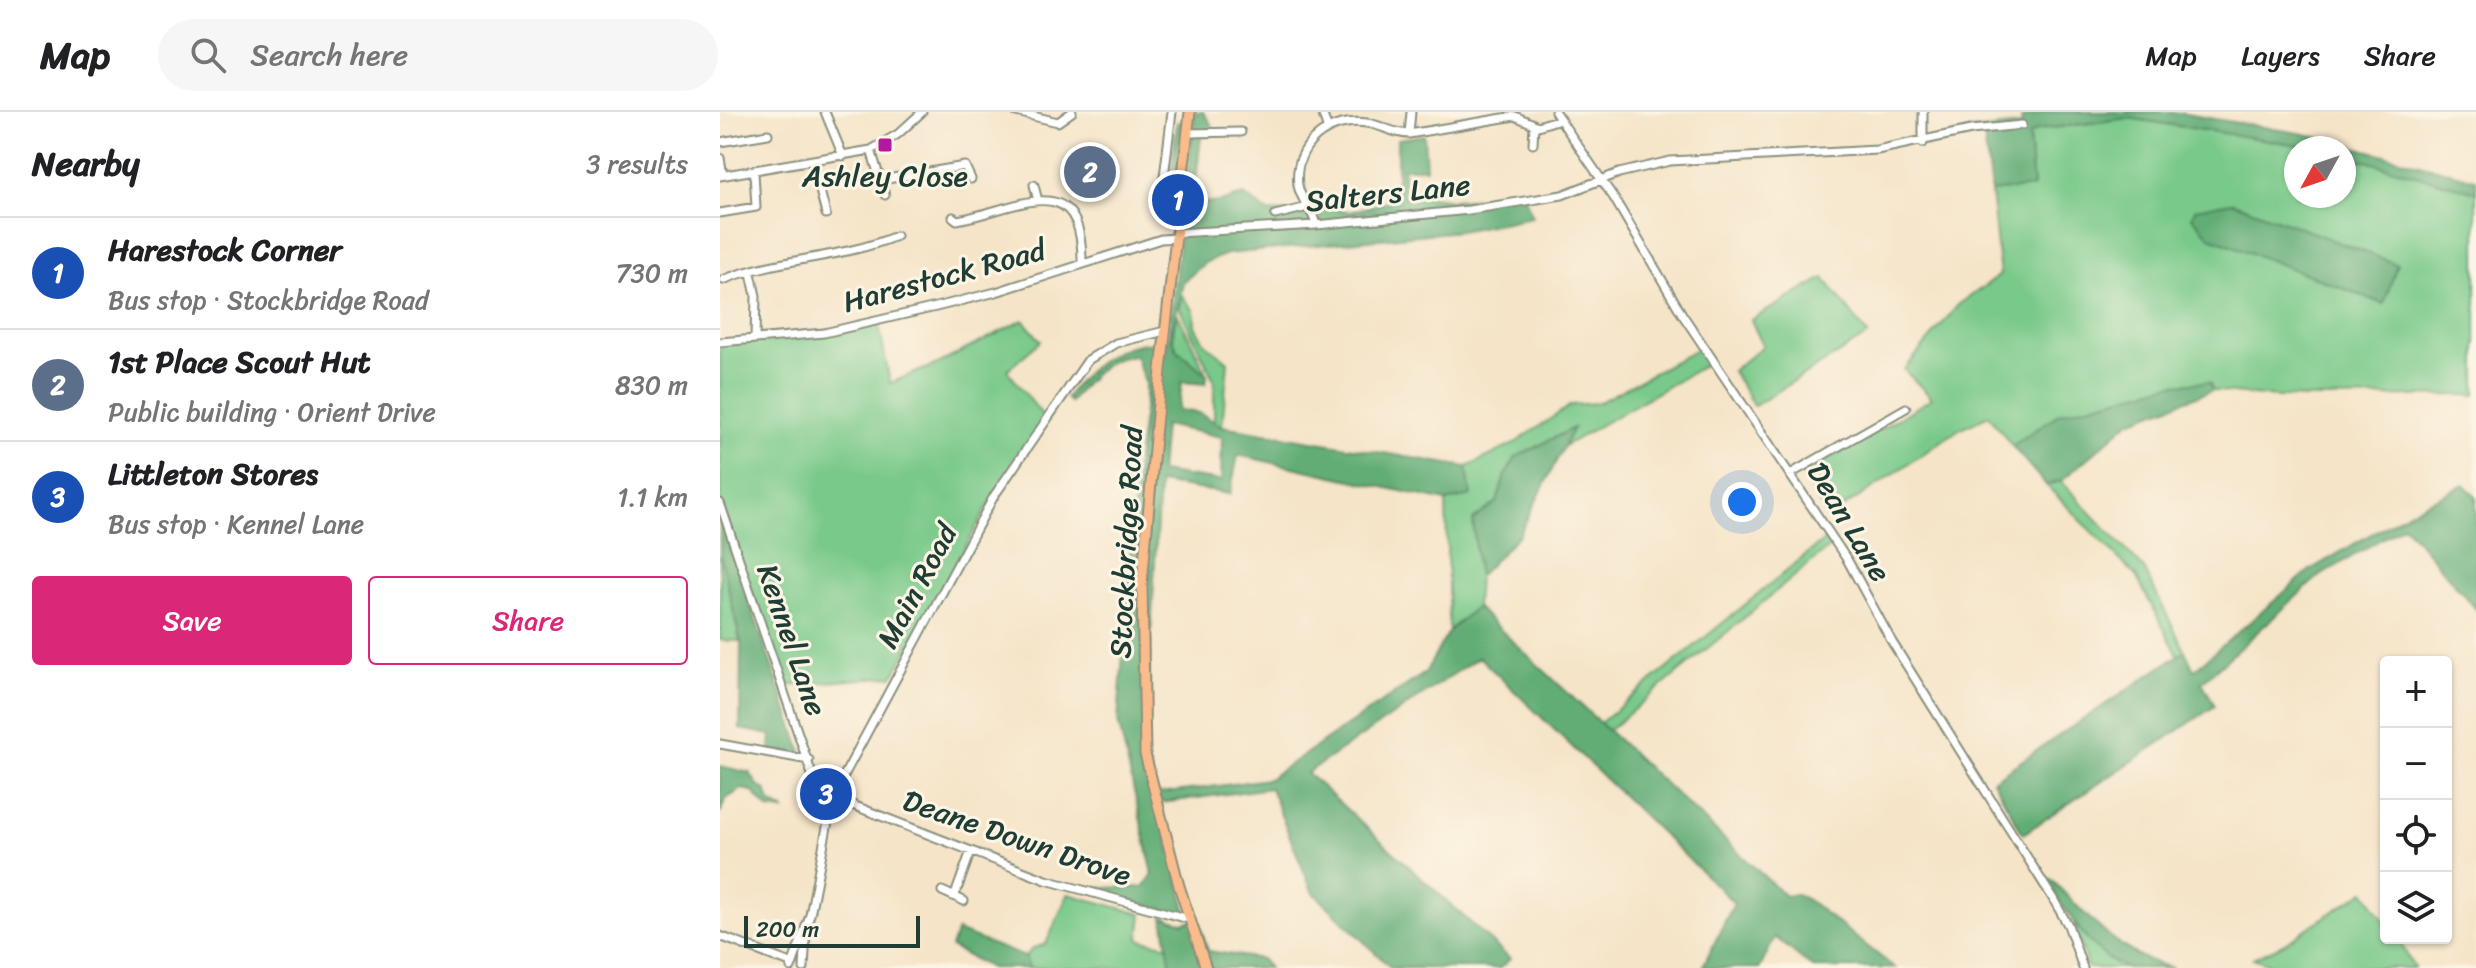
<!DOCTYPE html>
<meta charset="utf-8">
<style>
body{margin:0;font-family:Sriracha,sans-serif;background:#f6f6f6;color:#202124}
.controls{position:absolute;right:24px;bottom:24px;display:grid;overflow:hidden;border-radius:8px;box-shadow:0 2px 6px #0004}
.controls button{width:72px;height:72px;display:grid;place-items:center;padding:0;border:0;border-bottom:2px solid #e0e0e0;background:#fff;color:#202124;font:40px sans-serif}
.compass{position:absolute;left:1564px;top:24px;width:72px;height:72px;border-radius:50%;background:#fff;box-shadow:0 2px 6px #0004;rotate:230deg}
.scale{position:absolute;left:24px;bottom:20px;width:176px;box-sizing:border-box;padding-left:8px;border:4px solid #1f3d34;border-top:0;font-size:22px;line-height:28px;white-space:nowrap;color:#1f3d34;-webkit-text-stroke:6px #fcf5e5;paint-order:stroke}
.you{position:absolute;left:1022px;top:390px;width:28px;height:28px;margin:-20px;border:6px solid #fff;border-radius:50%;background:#1a73e8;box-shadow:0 0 0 12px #1a73e833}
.badge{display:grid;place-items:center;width:52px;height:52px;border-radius:50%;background:#db2777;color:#fff;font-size:26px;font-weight:700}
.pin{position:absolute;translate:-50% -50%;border:4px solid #fff;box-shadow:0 2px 8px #0006}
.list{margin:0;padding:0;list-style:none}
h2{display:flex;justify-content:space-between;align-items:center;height:104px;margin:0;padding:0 32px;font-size:34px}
h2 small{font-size:26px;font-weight:400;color:#757577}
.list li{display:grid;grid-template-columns:52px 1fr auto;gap:24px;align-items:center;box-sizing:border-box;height:112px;padding:0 32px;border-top:2px solid #e0e0e0}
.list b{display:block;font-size:30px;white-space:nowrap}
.list p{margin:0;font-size:26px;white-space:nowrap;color:#757577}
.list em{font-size:26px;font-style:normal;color:#757577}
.actions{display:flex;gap:16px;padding:24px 32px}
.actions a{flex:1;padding:18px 0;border:2px solid #db2777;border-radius:8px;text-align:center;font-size:28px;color:#db2777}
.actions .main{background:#db2777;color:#fff}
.icon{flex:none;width:44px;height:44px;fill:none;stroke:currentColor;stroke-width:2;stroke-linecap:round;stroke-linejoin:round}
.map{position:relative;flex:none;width:1756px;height:856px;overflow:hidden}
header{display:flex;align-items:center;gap:48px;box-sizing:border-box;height:112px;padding:0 40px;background:#fff;border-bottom:2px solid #e0e0e0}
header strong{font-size:38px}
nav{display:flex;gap:44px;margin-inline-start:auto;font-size:28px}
.search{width:560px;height:72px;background:#f6f6f6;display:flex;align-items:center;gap:20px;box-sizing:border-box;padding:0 28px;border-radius:44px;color:#757577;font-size:30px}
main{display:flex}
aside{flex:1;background:#fff}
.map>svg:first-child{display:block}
.green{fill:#79c98a;stroke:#4c835f;stroke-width:2;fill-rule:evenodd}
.forest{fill:#62ad76;stroke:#407555;stroke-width:2;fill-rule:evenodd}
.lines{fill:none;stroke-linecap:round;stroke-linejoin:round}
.minor-casing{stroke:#8a907e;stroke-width:11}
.major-casing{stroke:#8a907e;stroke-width:13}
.minor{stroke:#fff;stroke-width:7}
.major{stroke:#fabc8b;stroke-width:9}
.poi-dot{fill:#b5179e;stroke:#fcf5e5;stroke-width:3}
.labels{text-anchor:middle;stroke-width:6;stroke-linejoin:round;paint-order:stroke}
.poi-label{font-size:30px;fill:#1f3d34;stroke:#fcf5e5}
.street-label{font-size:30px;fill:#1f3d34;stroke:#fcf5e5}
</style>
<header>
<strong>Map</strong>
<div class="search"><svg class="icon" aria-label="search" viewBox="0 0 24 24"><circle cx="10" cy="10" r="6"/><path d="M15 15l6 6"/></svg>Search here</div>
<nav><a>Map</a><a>Layers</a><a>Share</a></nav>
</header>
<main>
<aside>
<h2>Nearby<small>3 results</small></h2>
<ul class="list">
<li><span class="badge" style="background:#1a4fb4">1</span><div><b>Harestock Corner</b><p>Bus stop · Stockbridge Road</p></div><em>730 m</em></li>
<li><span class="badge" style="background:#5c6f8a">2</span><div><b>1st Place Scout Hut</b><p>Public building · Orient Drive</p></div><em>830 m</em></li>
<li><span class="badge" style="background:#1a4fb4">3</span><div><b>Littleton Stores</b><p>Bus stop · Kennel Lane</p></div><em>1.1 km</em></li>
</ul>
<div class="actions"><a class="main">Save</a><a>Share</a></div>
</aside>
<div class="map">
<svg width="1756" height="856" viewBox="0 0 1756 856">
<rect width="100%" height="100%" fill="#fcf5e5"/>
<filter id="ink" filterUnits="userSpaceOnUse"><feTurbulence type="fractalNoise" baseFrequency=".0125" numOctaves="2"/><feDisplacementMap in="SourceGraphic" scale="16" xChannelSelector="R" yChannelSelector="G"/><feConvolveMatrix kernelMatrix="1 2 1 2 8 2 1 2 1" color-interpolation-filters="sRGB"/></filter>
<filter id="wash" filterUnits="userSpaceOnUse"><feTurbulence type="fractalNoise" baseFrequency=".006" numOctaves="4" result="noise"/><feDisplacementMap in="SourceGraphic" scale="32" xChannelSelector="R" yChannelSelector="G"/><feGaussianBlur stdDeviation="1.8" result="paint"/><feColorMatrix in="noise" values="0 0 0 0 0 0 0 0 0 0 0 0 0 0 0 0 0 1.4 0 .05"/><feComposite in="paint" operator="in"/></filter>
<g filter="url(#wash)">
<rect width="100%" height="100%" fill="#f5e4c8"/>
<path class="green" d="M1408,6L1598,36H1576V84H1624V43L1756,80V283C1669,282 1579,293 1493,278L1489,270L1340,301L1292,334L1269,303L1241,316L1108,406L1083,363L1212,286L1184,258L1238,193L1280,163L1271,80L1313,75L1309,23L1318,18ZM1490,125L1677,152V153L1663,192Z
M1104,166L1148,223L1034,294L1012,259L1043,234L1031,208Z
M462,183L474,199L475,214L484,230L508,250L502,314L494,310V268L459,195Z
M457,201L487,263C459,240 447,239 457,201Z
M158,208L170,271L220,251L303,208L321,229L287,258L326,308L274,384L173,564L65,574L0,389V232L104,221Z
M981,235L990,250L844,334L852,317L785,364L777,390L753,408L758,465L756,495L729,519L726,389L750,384L747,355L792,333L851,293L878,291Z
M1341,369L1424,457L1465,539L1458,543L1416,464L1326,373Z
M1108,425L1113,432L888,619L880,611Z
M0,441H1L20,529L0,528Z
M1645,779L1666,812V826H1678L1694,856H1560L1533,846L1563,832Z
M348,782L422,802L419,827L449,834L451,856L422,853L420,856H309L305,845L313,836L326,832Z
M1354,813L1405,856H1368Z"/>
<path class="forest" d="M475,0H483L493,15L491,24H481L474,87C495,96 505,87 524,83L548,100L584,101L592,109L600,106L601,94L630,100L677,87V27L704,23L706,56H683L684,85L699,83L731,88L805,84L812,105L739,119L507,142L486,150L463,170L451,225L456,237L487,263L486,272L462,270L458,298L479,301L502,314L747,355L751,384L726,389L518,343L510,382L439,371L425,642L468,804L360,776L424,775L433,762L398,609L417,350L425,291V270L415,244C386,242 366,270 350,290L346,286C369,253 405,223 447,233ZM444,313L502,325L501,369L440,360Z
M1323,0H1453L1585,22L1756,67V80L1624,43V36H1598L1408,6L1318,18L1309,23L1313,75L1271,80L1264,22L1204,34L1203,31L1251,18L1302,13L1301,7Z
M457,10L462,11L450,114L438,111L437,97L447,96Z
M1511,90L1677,152L1664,192L1490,125L1472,105L1475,97Z
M1489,270L1493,278L1410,309L1341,369L1326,373L1292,334L1340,301L1452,272Z
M853,316L799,423L758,465L753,408L777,390L785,364L796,345Z
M1744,373L1756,384V497L1684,413L1597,466L1482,570L1495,594L1303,722L1273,668L1465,539L1474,558L1590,458L1692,398Z
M0,406L83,643L50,638L51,623L20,617L21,531L0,441Z
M756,495L1065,784L1076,782L1088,788L1175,856H1093L1055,825L1040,856H982L1014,791L759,545L587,661L790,847L780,856H671L592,779L550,676L440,691L439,682L548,667L705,561L729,519Z
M0,654L30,661L39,675L46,678L50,690L65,699L48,697L32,679L22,677L6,687L0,702Z
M1331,767C1367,804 1400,845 1453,856C1439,856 1422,856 1408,856C1376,850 1343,795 1327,769Z
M443,804L463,811L478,807L488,839L541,847L549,856H451Z
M237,819L305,845L309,856H270L231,835Z"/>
</g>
<g filter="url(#ink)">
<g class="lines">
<g class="minor-casing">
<path id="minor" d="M105,0L123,44
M296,0L338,10L352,0
M602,0L607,15
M835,0L894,86L962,202L1128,449L1172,530L1332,785L1348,813L1363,856
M1203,0V31
M468,21L521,20
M689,22L691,0
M0,30L48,22
M813,32L814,13
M151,38L165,83
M0,46L3,63
M93,51L106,102
M0,64L151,38L178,22L202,0
M161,68L245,54L251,67
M314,73L317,85
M440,97L452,0
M0,101L36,95L34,60
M555,103L588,95
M233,105L237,108C294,99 363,51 362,151
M596,113C593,98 580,88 578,73C573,32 610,5 647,11C662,13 673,22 689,22L795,4L818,14L840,7
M456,121L596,113L749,98L842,83L899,61L950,49L1157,38L1251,18L1302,13
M31,161L36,184L35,227
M3,168C59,145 120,148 176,124
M0,230L104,221L216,195L276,180L441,127L456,126
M1072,361L1186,296
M0,391L106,704
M0,632L89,648
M99,680L326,768L469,807
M222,779L244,789
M235,783L251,739
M0,824L73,852
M71,856L90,803L113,684L274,384L368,248L396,231L445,219
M84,856L86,822"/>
</g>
<g class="major-casing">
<path id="major" d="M470,0L441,258L422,472L425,642L459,774L486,856"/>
</g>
<use href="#minor" class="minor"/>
<use href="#major" class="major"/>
</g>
</g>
<rect class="poi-dot" x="157" y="25" width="16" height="16" rx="4"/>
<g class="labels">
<g class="poi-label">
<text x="165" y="74">Ashley Close</text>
</g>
<g class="street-label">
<text transform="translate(668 81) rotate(-6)" y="10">Salters Lane</text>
<text transform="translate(224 164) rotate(-15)" y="10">Harestock Road</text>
<text transform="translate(1129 410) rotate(59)" y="10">Dean Lane</text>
<text transform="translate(406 430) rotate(-87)" y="10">Stockbridge Road</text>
<text transform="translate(197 474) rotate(-62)" y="10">Main Road</text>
<text transform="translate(72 528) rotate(71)" y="10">Kennel Lane</text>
<text transform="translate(297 726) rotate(19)" y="10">Deane Down Drove</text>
</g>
</g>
</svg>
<div class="controls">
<button>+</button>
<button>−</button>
<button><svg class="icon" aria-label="locate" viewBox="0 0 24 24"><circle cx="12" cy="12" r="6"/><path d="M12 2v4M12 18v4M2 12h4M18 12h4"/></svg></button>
<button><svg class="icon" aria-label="layers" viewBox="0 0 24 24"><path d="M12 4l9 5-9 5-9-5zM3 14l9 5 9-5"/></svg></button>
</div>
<svg class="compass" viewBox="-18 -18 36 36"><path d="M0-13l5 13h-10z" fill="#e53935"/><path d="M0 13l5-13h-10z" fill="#757577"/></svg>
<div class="scale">200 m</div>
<div class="you"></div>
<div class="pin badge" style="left:458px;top:88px;background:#1a4fb4">1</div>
<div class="pin badge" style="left:370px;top:60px;background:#5c6f8a">2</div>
<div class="pin badge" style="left:106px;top:682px;background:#1a4fb4">3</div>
</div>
</main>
